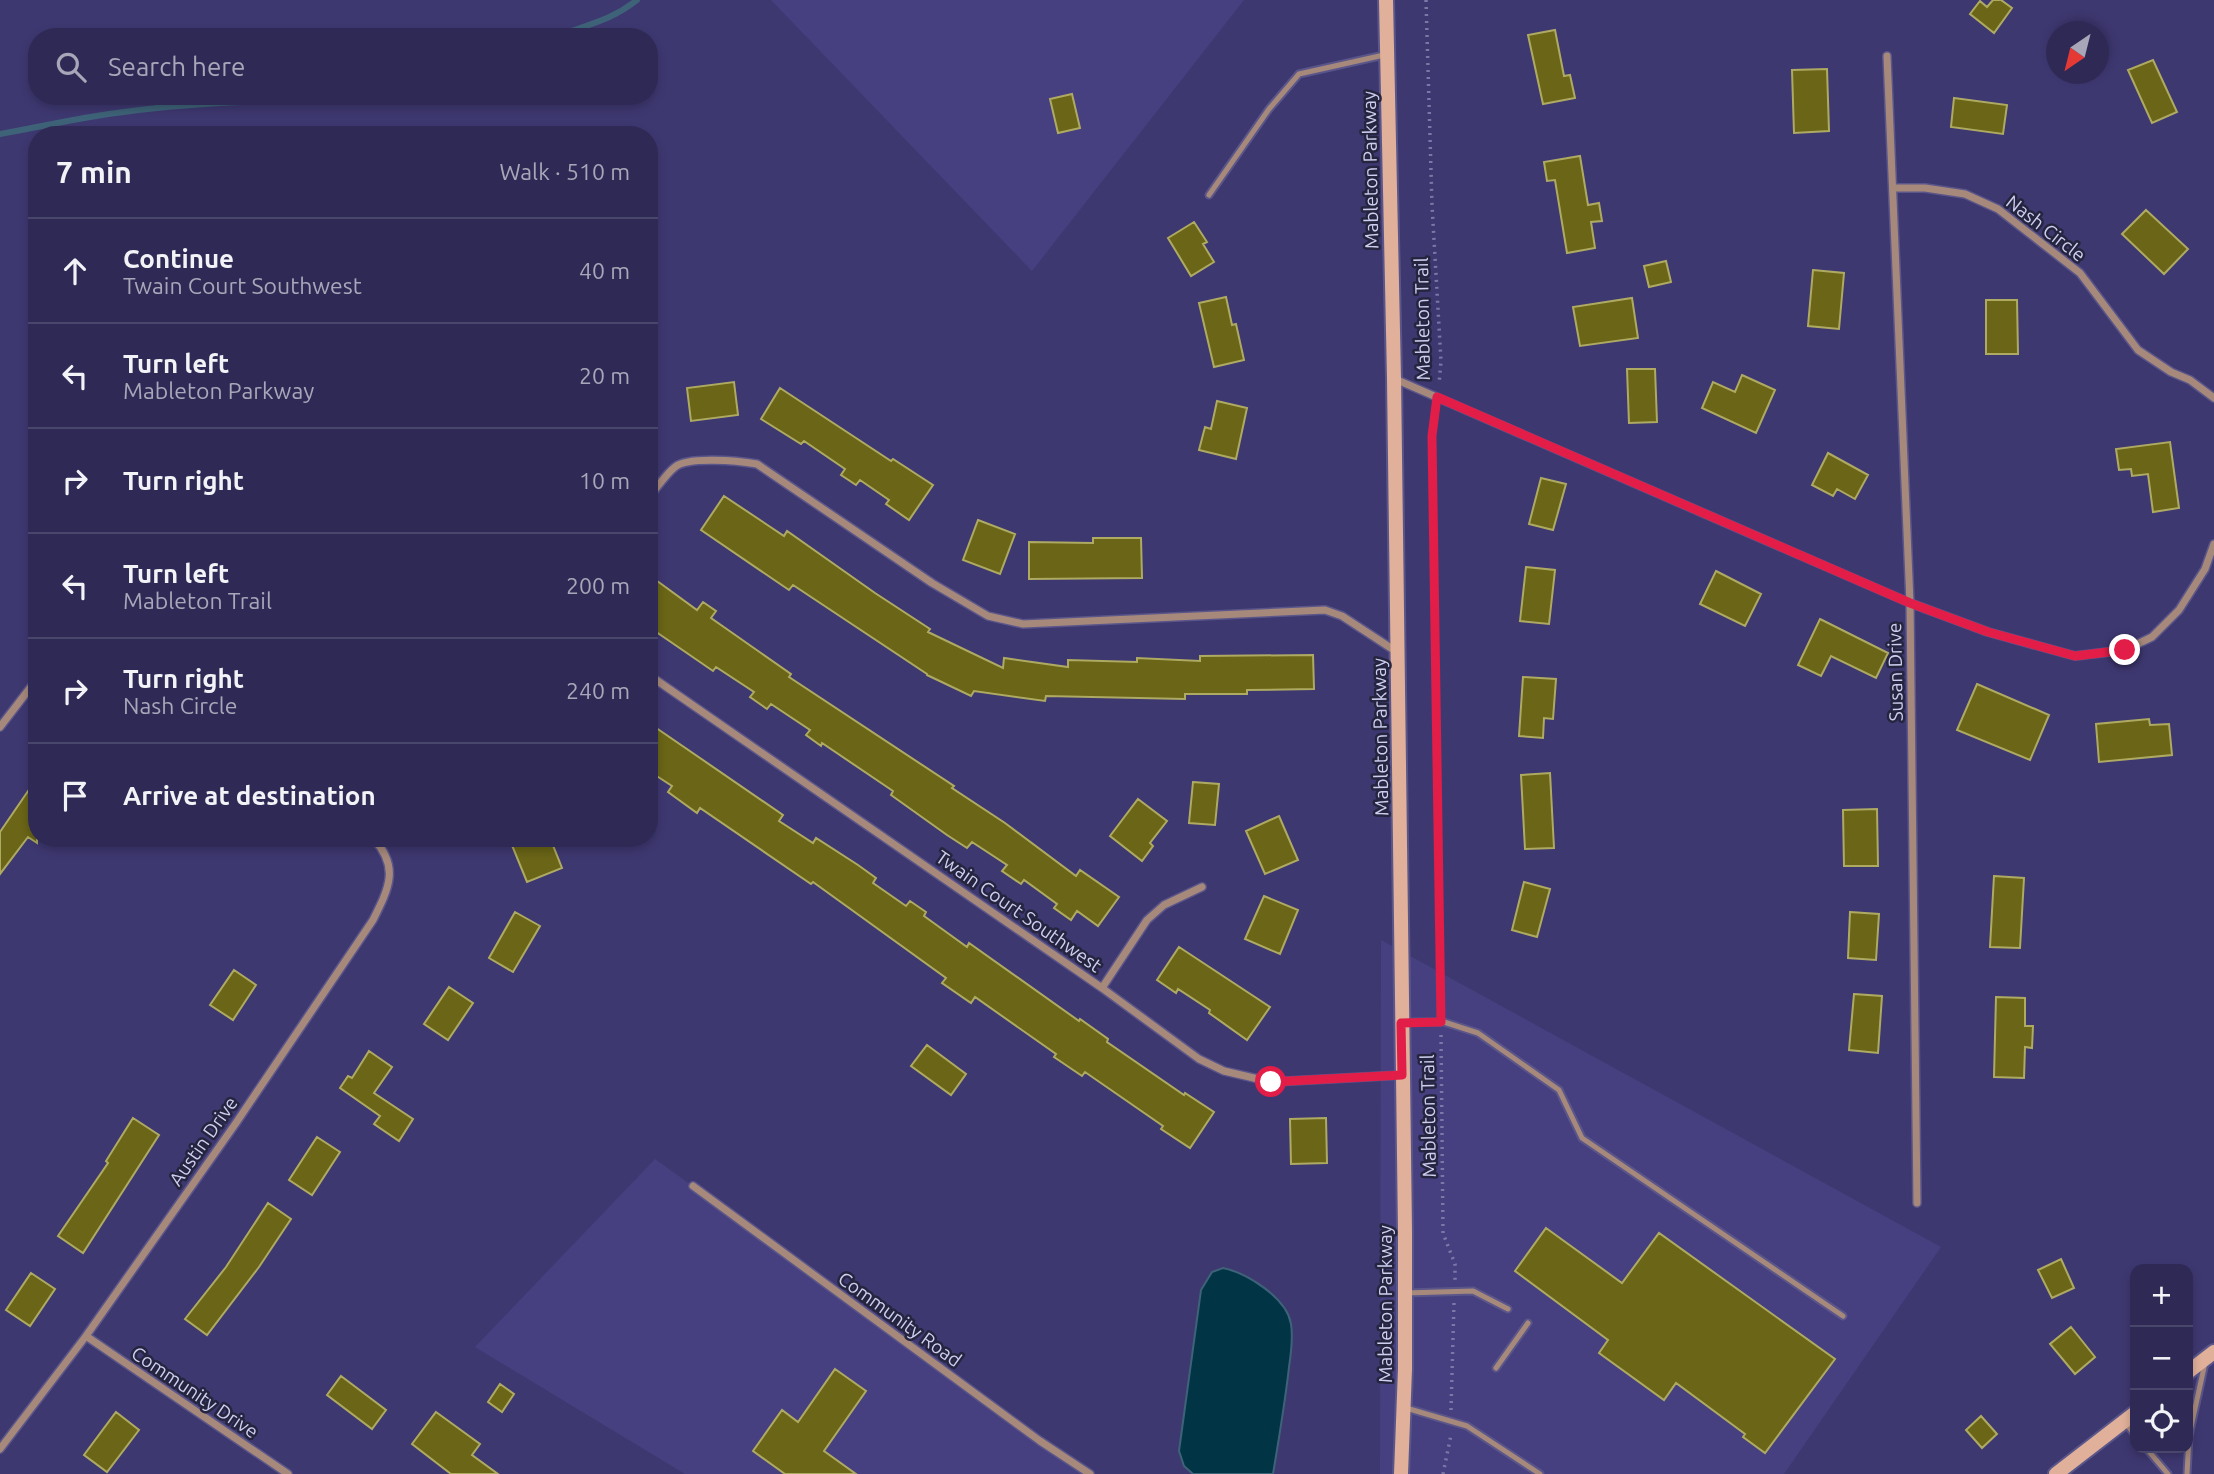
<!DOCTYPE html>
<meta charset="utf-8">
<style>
body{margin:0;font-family:Ubuntu,sans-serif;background:#36325b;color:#f1f3f6}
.controls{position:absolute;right:21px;bottom:21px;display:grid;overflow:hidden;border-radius:14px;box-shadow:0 4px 10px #0003}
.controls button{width:63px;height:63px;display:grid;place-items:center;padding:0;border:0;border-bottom:2px solid #49466c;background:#2e2a55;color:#f1f3f6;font:35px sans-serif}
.compass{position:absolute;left:2046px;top:21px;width:63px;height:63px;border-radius:50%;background:#2e2a55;box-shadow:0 4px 10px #0003;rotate:215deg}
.stop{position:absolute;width:21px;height:21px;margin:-16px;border:5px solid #e11d48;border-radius:50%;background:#fff}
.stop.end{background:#e11d48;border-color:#fff;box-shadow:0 2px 7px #0008}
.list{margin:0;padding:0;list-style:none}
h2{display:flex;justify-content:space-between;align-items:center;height:91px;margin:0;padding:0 28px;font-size:30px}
h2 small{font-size:23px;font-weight:400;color:#a7a7b9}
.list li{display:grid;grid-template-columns:46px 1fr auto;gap:21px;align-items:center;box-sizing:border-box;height:105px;padding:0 28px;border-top:2px solid #49466c}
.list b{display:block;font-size:26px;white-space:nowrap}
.list p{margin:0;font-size:23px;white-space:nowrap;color:#a7a7b9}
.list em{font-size:23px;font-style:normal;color:#a7a7b9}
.icon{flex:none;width:38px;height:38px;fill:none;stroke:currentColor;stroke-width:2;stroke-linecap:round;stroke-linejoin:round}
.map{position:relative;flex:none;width:2214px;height:1474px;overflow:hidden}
.search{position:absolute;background:#2e2a55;box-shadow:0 4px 10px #0003;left:28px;top:28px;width:630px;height:77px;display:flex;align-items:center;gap:18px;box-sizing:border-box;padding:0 24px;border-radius:28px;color:#a7a7b9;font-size:26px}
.panel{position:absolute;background:#2e2a55;box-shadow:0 4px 10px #0003;left:28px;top:126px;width:630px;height:721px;border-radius:28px}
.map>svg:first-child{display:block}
.built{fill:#474080}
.water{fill:#013545;stroke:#3e6378;stroke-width:2}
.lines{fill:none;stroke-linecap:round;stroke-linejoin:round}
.stream{stroke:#3e6378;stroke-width:6}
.building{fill:#6a6517;stroke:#aeaa62;stroke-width:2}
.lane-casing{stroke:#5b568a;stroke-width:9}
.street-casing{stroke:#5b568a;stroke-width:10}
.secondary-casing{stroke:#5b568a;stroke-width:18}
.path{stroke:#7b78a7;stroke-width:3.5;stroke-dasharray:2 5;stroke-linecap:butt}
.lane{stroke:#a7897b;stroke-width:5}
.street{stroke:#a7897b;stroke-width:7}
.secondary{stroke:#e0b09a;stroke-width:14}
.route{stroke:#e11d48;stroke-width:9}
.labels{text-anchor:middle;stroke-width:5;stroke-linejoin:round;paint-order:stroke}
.street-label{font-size:19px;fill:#cecef0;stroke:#26253f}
</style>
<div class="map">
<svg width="2214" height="1474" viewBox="0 0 2214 1474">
<rect width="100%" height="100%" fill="#3e3871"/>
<path class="built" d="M771,0H1244L1032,271Z
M1381,940L1941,1247L1784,1474H1380Z
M655,1159L1094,1474H685L475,1347Z"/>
<path class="water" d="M1223,1268C1247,1273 1287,1298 1291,1324C1293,1337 1291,1354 1289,1367C1285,1403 1279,1438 1273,1474H1193L1184,1466L1179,1451L1201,1290L1212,1272Z"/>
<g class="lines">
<path class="stream" d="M555,37C585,25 611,21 637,0
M356,98L361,96
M0,134C28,129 56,123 84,118C164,104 245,101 325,99"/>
</g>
<path class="building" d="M1993,0H2001L2012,8L1994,33L1970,14L1980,1L1987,7Z
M1555,30L1564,76L1570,75L1575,98L1543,104L1528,35Z
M2153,60L2177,112L2152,123L2128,70Z
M1827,69L1829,131L1794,133L1792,70Z
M1072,94L1080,128L1058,133L1050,99Z
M1954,98L2007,105L2003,134L1951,127Z
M1580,156L1588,205L1599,203L1602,221L1591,222L1595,248L1567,253L1555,180L1547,181L1544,162Z
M2146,210L2188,249L2164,274L2122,234Z
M1194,222L1207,242L1203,244L1214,262L1191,276L1168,238Z
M1666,261L1671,282L1649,287L1644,266Z
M1813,270L1844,273L1839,329L1808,326Z
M1226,297L1232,325L1236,324L1244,360L1214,367L1199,303Z
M1632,298L1638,338L1580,346L1573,307Z
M1986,300H2017L2018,354H1986Z
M1627,369H1655L1657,422L1629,423Z
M1742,375L1775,390L1756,433L1702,408L1713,382L1735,392Z
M734,382L738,415L691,421L687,388Z
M780,388L891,461L893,459L933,485L909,520L886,504L889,500L860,480L856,485L841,475L845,469L804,441L801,444L761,419Z
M1217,401L1247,408L1236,459L1199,450L1205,427L1211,429Z
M2170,442L2179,508L2153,512L2148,474L2132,476L2131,469L2119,470L2116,449Z
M1828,453L1868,475L1855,499L1837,489L1833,496L1812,485Z
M1541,478L1566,484L1553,530L1529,524Z
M724,496L784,536L787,531L875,593L930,629L928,632L1003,668L1004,658L1068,667V660L1137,662V658L1200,661V656L1313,655L1314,689L1247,690V694H1185V699L1046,696L1045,701L974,691L971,696L927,675V674L793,585L789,590L701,530Z
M978,520L1015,534L1000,574L963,560Z
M1093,538H1141L1142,578L1029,579V542L1093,543Z
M1526,567L1555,570L1549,624L1520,621Z
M1716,571L1761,594L1745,626L1700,604Z
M649,575L697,610L703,602L716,611L711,618L791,674L789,677L954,786L952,788L1005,823L1076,876L1080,870L1119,897L1098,926L1077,911L1071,920L1054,908L1057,904L1024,880L1021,884L1002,871L1007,865L972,842L967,848L947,835L891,795L893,791L822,743L821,746L806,735L810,730L771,704L767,709L750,697L754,692L716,667L713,671L649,627Z
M1820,619L1888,653L1876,678L1831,656L1821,676L1798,665Z
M1523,677L1556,679L1553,719L1544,718L1543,738L1519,736Z
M1977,684L2049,715L2030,760L1957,730Z
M2149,719L2150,725L2169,724L2172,755L2099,762L2096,724Z
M649,723L783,815L779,821L813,843L816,838L858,865L876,878L873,883L906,906L910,901L926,912L924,916L967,947L969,943L1079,1021L1080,1019L1108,1039L1107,1042L1184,1095L1185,1093L1214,1112L1190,1148L1161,1129L1163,1126L1085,1072L1082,1076L1054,1057L1056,1054L975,997L971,1003L942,983L946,978L813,882L811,884L700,808L697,813L668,792L672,786L649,771Z
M1550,773L1554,848L1525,849L1521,775Z
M37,778V843L28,837L0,874V832Z
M1193,782L1219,784L1215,825L1189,823Z
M1138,799L1167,821L1150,843L1153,846L1142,861L1110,836Z
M1877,809L1878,866H1844L1843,810Z
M1279,816L1298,860L1265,874L1246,831Z
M509,838H550L562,868L527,882Z
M1994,876L2024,878L2020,948L1990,947Z
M1524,882L1550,889L1537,937L1512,930Z
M1264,896L1298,910L1280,954L1245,939Z
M515,912L540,926L513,972L489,958Z
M1850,912L1879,914L1876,960L1848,958Z
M1179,947L1270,1007L1247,1040L1209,1013L1210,1010L1178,989L1176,993L1157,980Z
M234,970L256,985L233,1020L210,1005Z
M449,987L473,1003L448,1040L424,1024Z
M1854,994L1882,996L1878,1053L1849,1050Z
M1996,997L2025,998V1026H2033L2032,1048L2025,1047L2024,1078L1994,1077Z
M927,1045L966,1074L951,1095L911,1066Z
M369,1051L392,1067L374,1093L413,1119L399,1141L374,1124L380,1116L340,1088L348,1076L352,1078Z
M133,1118L159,1135L83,1253L58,1236L108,1163L106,1161Z
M1326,1118L1327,1163L1291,1164L1290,1119Z
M317,1137L340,1152L312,1195L289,1180Z
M268,1203L291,1219L259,1267L207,1335L185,1319L226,1267Z
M1546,1228L1622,1283L1659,1233L1835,1359L1765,1453L1743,1437L1745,1434L1676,1383L1664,1400L1599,1353L1608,1340L1515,1271Z
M2061,1259L2074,1288L2052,1298L2038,1270Z
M31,1273L55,1289L30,1326L6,1310Z
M2071,1327L2095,1357L2075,1374L2050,1344Z
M835,1369L866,1391L824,1451L856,1474H785L753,1451L782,1410L798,1422Z
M341,1376L386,1410L372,1429L327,1395Z
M500,1384L514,1394L502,1412L488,1402Z
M116,1412L139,1430L107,1472L84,1455Z
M436,1412L480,1444L472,1455L498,1474H451L412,1444Z
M1981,1416L1997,1434L1982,1448L1966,1430Z"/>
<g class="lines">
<g class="lane-casing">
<path id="lane" d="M1209,195L1269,109L1299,74L1384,55
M1404,1022H1444L1478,1033L1559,1090L1582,1138L1843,1316
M1405,1293L1473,1291L1508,1309
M1496,1368L1528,1323
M1406,1408L1467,1426L1540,1474
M2124,1421L2135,1435
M2146,1448L2168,1474
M2187,1474L2189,1436L2205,1363"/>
</g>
<g class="street-casing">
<path id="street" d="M1887,56L1910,603L1917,1203
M1894,188H1925L1965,194L1998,209L2080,273L2138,350L2171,372L2190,380L2214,398
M1395,379L1910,603L1988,632L2075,656L2125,650L2152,637L2179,610L2205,569L2214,544
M649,497C657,488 665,475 675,467C688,456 739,461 757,464L932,583L988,616L1023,624L1325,610L1342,616L1397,652
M649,675L1102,988L1199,1059L1224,1071L1271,1082L1402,1075
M0,727L37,679
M1102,988L1147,920L1164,905L1202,887
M693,1186L1040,1441L1090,1474
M86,1336L288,1474
M0,1449L86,1336L236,1123L373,920C389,888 400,867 373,838"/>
</g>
<g class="secondary-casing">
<path id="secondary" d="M1386,0L1394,378L1405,1231V1369L1401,1474
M2188,1372L2214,1352
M2056,1474L2135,1413"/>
</g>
<path class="path" d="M1426,0L1432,205L1441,361L1439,384
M1435,412L1432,436L1441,1010
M1441,1035L1443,1233L1455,1264V1280
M1451,1410L1454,1302
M1443,1474L1451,1435"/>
<use href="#lane" class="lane"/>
<use href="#street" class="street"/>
<use href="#secondary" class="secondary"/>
</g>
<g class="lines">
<path class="route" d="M1271,1082L1402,1075L1401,1023L1441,1022L1432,436L1437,397L1910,603L1988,632L2075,656L2125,650"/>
</g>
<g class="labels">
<g class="street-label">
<text transform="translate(1370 170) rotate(-91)" y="7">Mableton Parkway</text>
<text transform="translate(2046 228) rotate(38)" y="7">Nash Circle</text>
<text transform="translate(1422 319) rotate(-91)" y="7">Mableton Trail</text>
<text transform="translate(1895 672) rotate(-91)" y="7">Susan Drive</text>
<text transform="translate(1380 737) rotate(-91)" y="7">Mableton Parkway</text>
<text transform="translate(1019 911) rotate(35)" y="7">Twain Court Southwest</text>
<text transform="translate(1428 1116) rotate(-91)" y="7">Mableton Trail</text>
<text transform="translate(203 1141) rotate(-55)" y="7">Austin Drive</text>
<text transform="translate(1385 1304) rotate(-90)" y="7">Mableton Parkway</text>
<text transform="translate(900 1319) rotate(36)" y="7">Community Road</text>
<text transform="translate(195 1392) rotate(34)" y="7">Community Drive</text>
</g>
</g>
</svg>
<div class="controls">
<button>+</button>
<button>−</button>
<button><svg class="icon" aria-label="locate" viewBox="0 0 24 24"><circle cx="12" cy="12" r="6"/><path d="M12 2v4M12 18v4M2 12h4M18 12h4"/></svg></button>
</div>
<svg class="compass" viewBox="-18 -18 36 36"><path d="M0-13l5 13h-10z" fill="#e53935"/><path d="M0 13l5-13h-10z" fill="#a7a7b9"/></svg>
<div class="stop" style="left:1271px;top:1082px"></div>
<div class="stop end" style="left:2125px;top:650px"></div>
<div class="search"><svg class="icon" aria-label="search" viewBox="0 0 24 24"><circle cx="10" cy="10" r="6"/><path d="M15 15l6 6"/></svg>Search here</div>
<section class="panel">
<h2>7 min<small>Walk · 510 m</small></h2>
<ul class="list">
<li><svg class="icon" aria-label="ahead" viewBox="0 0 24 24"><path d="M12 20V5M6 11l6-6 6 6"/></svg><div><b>Continue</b><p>Twain Court Southwest</p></div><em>40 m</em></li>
<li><svg class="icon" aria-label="left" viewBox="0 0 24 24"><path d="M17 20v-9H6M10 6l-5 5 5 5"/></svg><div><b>Turn left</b><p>Mableton Parkway</p></div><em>20 m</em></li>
<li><svg class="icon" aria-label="right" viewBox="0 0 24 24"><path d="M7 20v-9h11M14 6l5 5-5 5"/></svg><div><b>Turn right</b></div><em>10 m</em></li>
<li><svg class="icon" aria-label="left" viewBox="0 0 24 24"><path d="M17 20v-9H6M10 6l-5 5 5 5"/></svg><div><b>Turn left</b><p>Mableton Trail</p></div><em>200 m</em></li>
<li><svg class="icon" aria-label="right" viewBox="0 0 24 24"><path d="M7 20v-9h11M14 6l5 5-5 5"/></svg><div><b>Turn right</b><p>Nash Circle</p></div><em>240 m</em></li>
<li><svg class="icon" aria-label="arrive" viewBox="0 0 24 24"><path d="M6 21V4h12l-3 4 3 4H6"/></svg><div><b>Arrive at destination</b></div></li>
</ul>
</section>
</div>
